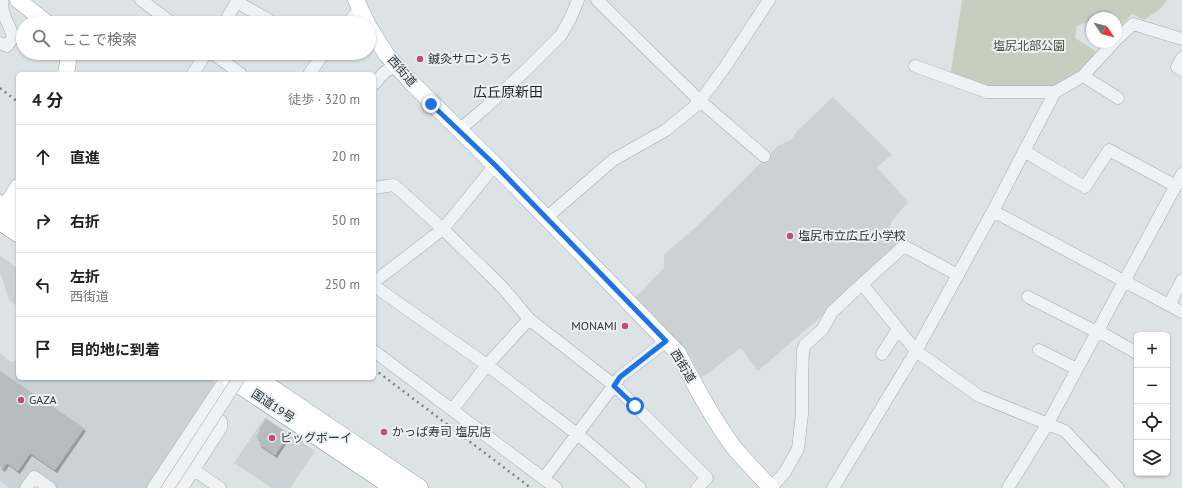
<!DOCTYPE html>
<html lang="ja">
<meta charset="utf-8">
<style>
body{margin:0;font-family:"PT Sans","Noto Sans JP",sans-serif;background:#f6f6f6;color:#222}
.controls{position:absolute;right:12px;bottom:12px;display:grid;overflow:hidden;border-radius:6px;box-shadow:0 1px 3px #0004}
.controls button{width:36px;height:36px;display:grid;place-items:center;padding:0;border:0;border-bottom:1px solid #e0e0e0;background:#fff;color:#222;font:20px sans-serif}
.compass{position:absolute;left:1086px;top:12px;width:36px;height:36px;border-radius:50%;background:#fff;box-shadow:0 1px 3px #0004;rotate:125deg}
.stop{position:absolute;width:12px;height:12px;margin:-9px;border:3px solid #1a73e8;border-radius:50%;background:#fff}
.stop.end{background:#1a73e8;border-color:#fff;box-shadow:0 1px 4px #0008}
.list{margin:0;padding:0;list-style:none}
h2{display:flex;justify-content:space-between;align-items:center;height:52px;margin:0;padding:0 16px;font-size:17px}
h2 small{font-size:13px;font-weight:400;color:#767676}
.list li{display:grid;grid-template-columns:26px 1fr auto;gap:12px;align-items:center;box-sizing:border-box;height:64px;padding:0 16px;border-top:1px solid #e0e0e0}
.list b{display:block;font-size:15px;white-space:nowrap}
.list p{margin:0;font-size:13px;white-space:nowrap;color:#767676}
.list em{font-size:13px;font-style:normal;color:#767676}
.icon{flex:none;width:22px;height:22px;fill:none;stroke:currentColor;stroke-width:2;stroke-linecap:round;stroke-linejoin:round}
.map{position:relative;flex:none;width:1182px;height:488px;overflow:hidden}
.search{position:absolute;background:#fff;box-shadow:0 1px 3px #0004;left:16px;top:16px;width:360px;height:44px;display:flex;align-items:center;gap:10px;box-sizing:border-box;padding:0 14px;border-radius:22px;color:#767676;font-size:15px}
.panel{position:absolute;background:#fff;box-shadow:0 1px 3px #0004;left:16px;top:72px;width:360px;height:308px;border-radius:6px}
.map>svg:first-child{display:block}
.built{fill:#cbd2d6}
.green{fill:#c6cebf}
.building{fill:#b5bcc1;filter:url(#shadow)}
.lines{fill:none;stroke-linecap:round;stroke-linejoin:round}
.minor-casing{stroke:#a3aaae;stroke-width:13}
.major-casing{stroke:#9ea9af;stroke-width:17}
.highway-casing{stroke:#86939a;stroke-width:19}
.minor{stroke:#eff2f4;stroke-width:12}
.major{stroke:#fff;stroke-width:16}
.highway{stroke:#fff;stroke-width:18}
.rail{stroke:#78858d;stroke-width:2.5;stroke-dasharray:2 4;stroke-linecap:butt}
.minor-bridge-casing{stroke:#a3aaae;stroke-width:13;stroke-linecap:butt}
.minor-bridge{stroke:#eff2f4;stroke-width:12}
.route{stroke:#1a73e8;stroke-width:5}
.poi-dot{fill:#be4e7a;stroke:#ecf1f3;stroke-width:1.5}
.labels{text-anchor:middle;stroke-width:4;stroke-linejoin:round;paint-order:stroke}
.park-label{font-size:12px;fill:#445437;stroke:#ecf1f3}
.poi-label{font-size:12px;fill:#28333a;stroke:#ecf1f3;text-anchor:start}
.street-label{font-size:12px;fill:#28333a;stroke:#ecf1f3}
.quarter-label{font-size:14px;fill:#1a242b;stroke:#ecf1f3}
</style>
<div class="map">
<svg width="1182" height="488" viewBox="0 0 1182 488">
<defs>
<filter id="shadow"><feDropShadow dx="2" dy="3" stdDeviation="0" flood-color="#0004"/></filter>
</defs>
<rect width="100%" height="100%" fill="#dde2e5"/>
<path class="built" d="M833,97L892,155L877,167L908,202L891,222L890,227L900,245L824,314L758,371L741,348L707,374L701,377L690,356L677,340L636,297L664,268V255L668,251L697,226L778,146L792,139L797,131Z
M0,256L18,268V307L9,300L0,272Z
M0,353L11,362L15,361L18,357V378H211L213,379L215,386L151,488H57L35,471L21,488H9L0,481Z
M265,417L315,451L290,488H272L234,463Z"/>
<path class="green" d="M962,0H1167L1160,9L1144,20L1132,14L1116,31V18H1092V23L1089,21L1077,26L1075,38L1096,51L1085,67L1073,79L1055,89L995,95L950,78Z"/>
<path class="building" d="M0,371L84,428L55,470L30,453L18,471L7,463L3,469L0,466Z
M266,419L289,434L275,455L259,444L261,441L256,437L260,431L259,430Z"/>
<g class="lines">
<g class="minor-casing">
<path id="minor" d="M141,0L172,23
M597,0L700,101L764,156
M237,2L274,23
M224,23L238,0
M348,23L360,8
M1116,40L1133,24L1182,39
M0,43L7,46L13,38C10,23 1,16 2,0
M212,53L241,74
M1182,58L1177,67L1182,70
M915,66L987,92H1055
M193,74L206,53
M309,74L324,53
M1083,76L1118,98
M374,84L385,72L396,65
M459,130L484,109L527,69L561,35L571,17L578,0
M1024,151L1085,187L1109,150L1176,186
M374,188L394,185L443,229L503,288L529,319L615,386L707,478L697,488
M993,211L1182,312
M546,218L613,160L666,130L693,108L703,97L725,67L769,0
M374,282L443,229L495,165
M862,284L904,246L958,275
M374,286L487,365L586,441L640,488
M1028,297L1097,332
M1169,305L1182,280
M1098,331L1137,353
M1039,350L1077,369
M374,351L556,488
M882,354L898,329
M452,410L487,365L529,319
M194,470L220,488
M544,478L620,377L666,341
M26,488L34,477L50,488
M153,488L226,378
M182,488L221,428V421L206,411
M771,488L785,472L798,449L802,414V377L803,350L805,345L822,330L832,312L862,284L916,351L979,396L1065,431L1118,488
M833,488L916,351L993,211L1055,92L1083,76L1114,42
M1008,488L1048,423L1182,174"/>
</g>
<g class="major-casing">
<path id="major" d="M18,0L47,23
M356,0L367,23
M369,27L386,54L410,81L495,165L678,353C694,384 711,416 732,445C744,460 758,474 771,488
M66,74L68,62L67,53
M0,216L18,187"/>
</g>
<g class="highway-casing">
<path id="highway" d="M0,204L18,216
M0,221L18,233
M230,378L395,488
M256,378L419,488"/>
</g>
<use href="#minor" class="minor"/>
<use href="#major" class="major"/>
<use href="#highway" class="highway"/>
<path class="rail" d="M0,88L18,102
M374,369L531,488"/>
<g class="minor-bridge-casing">
<path id="minor-bridge" d="M168,488L239,378"/>
</g>
<use href="#minor-bridge" class="minor-bridge"/>
</g>
<g class="lines">
<path class="route" d="M431,104L495,165L666,341L620,377L614,386L635,406"/>
</g>
<g class="poi-dot">
<circle cx="420" cy="59" r="4"/>
<circle cx="790" cy="236" r="4"/>
<circle cx="625" cy="326" r="4"/>
<circle cx="21" cy="400" r="4"/>
<circle cx="384" cy="432" r="4"/>
<circle cx="272" cy="438" r="4"/>
</g>
<g class="labels">
<g class="park-label">
<text x="1029" y="50">塩尻北部公園</text>
</g>
<g class="poi-label">
<text x="428" y="63">鍼灸サロンうち</text>
<text x="798" y="240">塩尻市立広丘小学校</text>
<text x="617" y="330" text-anchor="end">MONAMI</text>
<text x="29" y="404">GAZA</text>
<text x="392" y="436">かっぱ寿司 塩尻店</text>
<text x="280" y="442">ビッグボーイ</text>
</g>
<g class="street-label">
<text transform="translate(402 71) rotate(49)" y="4">西街道</text>
<text transform="translate(683 366) rotate(59)" y="4">西街道</text>
<text transform="translate(273 406) rotate(34)" y="4">国道19号</text>
</g>
<g class="quarter-label">
<text x="508" y="97">広丘原新田</text>
</g>
</g>
</svg>
<div class="controls">
<button>+</button>
<button>−</button>
<button><svg class="icon" aria-label="locate" viewBox="0 0 24 24"><circle cx="12" cy="12" r="6"/><path d="M12 2v4M12 18v4M2 12h4M18 12h4"/></svg></button>
<button><svg class="icon" aria-label="layers" viewBox="0 0 24 24"><path d="M12 4l9 5-9 5-9-5zM3 14l9 5 9-5"/></svg></button>
</div>
<svg class="compass" viewBox="-18 -18 36 36"><path d="M0-13l5 13h-10z" fill="#e53935"/><path d="M0 13l5-13h-10z" fill="#767676"/></svg>
<div class="stop" style="left:635px;top:406px"></div>
<div class="stop end" style="left:431px;top:104px"></div>
<div class="search"><svg class="icon" aria-label="search" viewBox="0 0 24 24"><circle cx="10" cy="10" r="6"/><path d="M15 15l6 6"/></svg>ここで検索</div>
<section class="panel">
<h2>4 分<small>徒歩 · 320 m</small></h2>
<ul class="list">
<li><svg class="icon" aria-label="ahead" viewBox="0 0 24 24"><path d="M12 20V5M6 11l6-6 6 6"/></svg><div><b>直進</b></div><em>20 m</em></li>
<li><svg class="icon" aria-label="right" viewBox="0 0 24 24"><path d="M7 20v-9h11M14 6l5 5-5 5"/></svg><div><b>右折</b></div><em>50 m</em></li>
<li><svg class="icon" aria-label="left" viewBox="0 0 24 24"><path d="M17 20v-9H6M10 6l-5 5 5 5"/></svg><div><b>左折</b><p>西街道</p></div><em>250 m</em></li>
<li><svg class="icon" aria-label="arrive" viewBox="0 0 24 24"><path d="M6 21V4h12l-3 4 3 4H6"/></svg><div><b>目的地に到着</b></div></li>
</ul>
</section>
</div>
